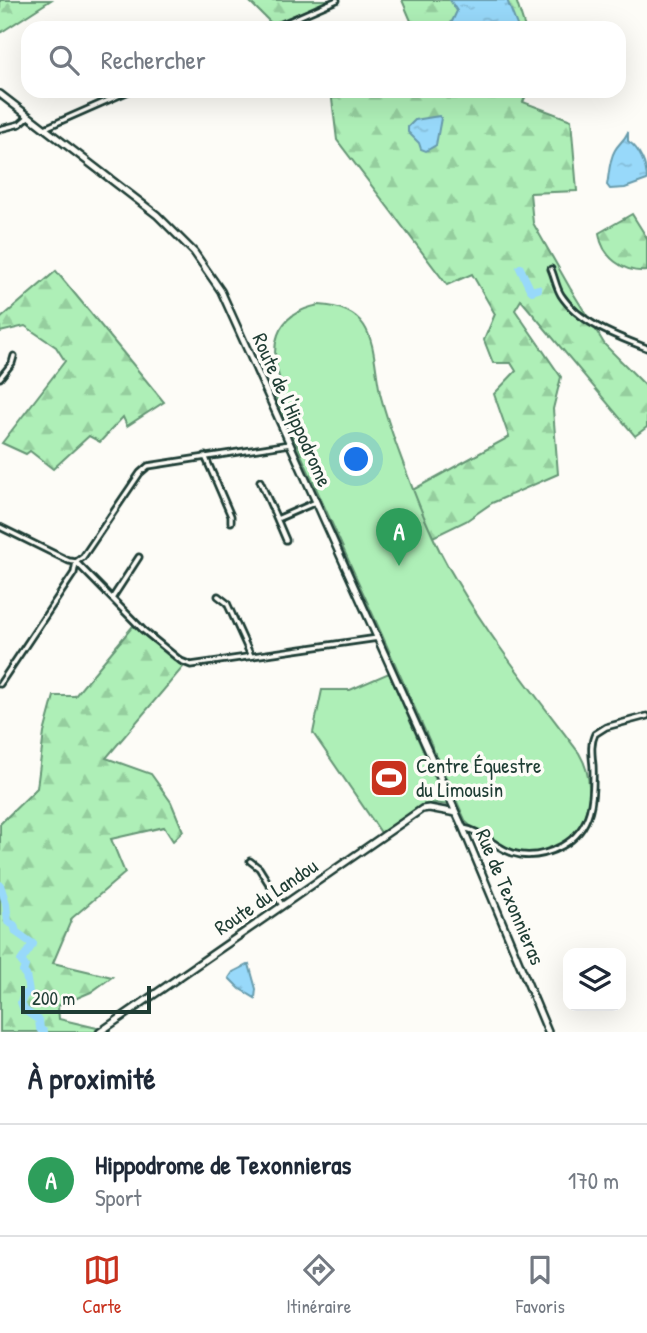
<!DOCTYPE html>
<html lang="fr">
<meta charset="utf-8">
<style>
body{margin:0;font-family:"Patrick Hand",sans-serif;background:#f6f6f7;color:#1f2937}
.controls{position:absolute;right:21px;bottom:21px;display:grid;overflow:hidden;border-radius:14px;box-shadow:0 7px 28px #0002}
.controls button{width:63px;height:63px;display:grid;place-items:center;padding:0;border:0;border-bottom:2px solid #e0e1e3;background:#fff;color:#1f2937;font:35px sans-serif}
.scale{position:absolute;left:21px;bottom:18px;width:130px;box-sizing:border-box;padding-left:7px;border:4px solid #1f3d34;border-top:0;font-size:19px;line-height:24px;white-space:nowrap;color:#1f3d34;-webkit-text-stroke:5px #fdfcf7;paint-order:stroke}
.you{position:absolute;left:357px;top:460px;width:24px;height:24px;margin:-18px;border:5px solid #fff;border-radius:50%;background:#1a73e8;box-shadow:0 0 0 10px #1a73e833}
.badge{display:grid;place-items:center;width:46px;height:46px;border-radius:50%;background:#c8321e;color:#fff;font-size:23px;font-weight:700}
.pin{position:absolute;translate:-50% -58px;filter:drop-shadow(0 2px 4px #0008)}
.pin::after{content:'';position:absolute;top:37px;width:24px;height:21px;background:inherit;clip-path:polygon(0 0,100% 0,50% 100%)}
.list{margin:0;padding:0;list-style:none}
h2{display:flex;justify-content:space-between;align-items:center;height:91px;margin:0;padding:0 28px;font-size:30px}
h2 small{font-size:23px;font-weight:400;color:#747a83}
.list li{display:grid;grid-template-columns:46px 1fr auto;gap:21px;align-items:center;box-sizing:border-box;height:112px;padding:0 28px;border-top:2px solid #e0e1e3}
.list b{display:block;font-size:26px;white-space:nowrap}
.list p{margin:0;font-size:23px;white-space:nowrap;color:#747a83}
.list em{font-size:23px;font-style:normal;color:#747a83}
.icon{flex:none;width:38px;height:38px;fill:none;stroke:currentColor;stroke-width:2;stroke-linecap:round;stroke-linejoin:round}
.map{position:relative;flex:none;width:647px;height:1032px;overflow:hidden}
.search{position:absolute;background:#fff;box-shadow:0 7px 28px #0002;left:21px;right:21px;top:21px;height:77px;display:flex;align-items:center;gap:18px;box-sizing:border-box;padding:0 24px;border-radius:21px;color:#747a83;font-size:26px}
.sheet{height:203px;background:#fff}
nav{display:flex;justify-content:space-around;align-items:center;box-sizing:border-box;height:98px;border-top:2px solid #e0e1e3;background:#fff;font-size:19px;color:#747a83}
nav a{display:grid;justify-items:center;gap:4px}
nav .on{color:#c8321e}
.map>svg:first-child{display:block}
.forest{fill:url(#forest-firs);stroke:#669676;stroke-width:2}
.pitch{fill:#aeefb7;stroke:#669676;stroke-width:2}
.water{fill:url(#water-ripples);stroke:#689bab;stroke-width:2}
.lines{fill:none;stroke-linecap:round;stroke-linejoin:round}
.river{stroke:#98d9fa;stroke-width:8}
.street-casing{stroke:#1f3d34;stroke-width:9}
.secondary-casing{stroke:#1f3d34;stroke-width:10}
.street{stroke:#fdfcf7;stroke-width:3.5}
.secondary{stroke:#fdfcf7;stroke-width:5}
.labels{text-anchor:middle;stroke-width:7;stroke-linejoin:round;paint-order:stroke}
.street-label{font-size:21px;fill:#1f3d34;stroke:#fdfcf7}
.poi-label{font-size:21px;fill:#1f3d34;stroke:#fdfcf7;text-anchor:start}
</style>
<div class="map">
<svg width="647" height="1032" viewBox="0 0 647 1032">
<defs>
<pattern id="forest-firs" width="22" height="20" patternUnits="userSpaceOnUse" patternTransform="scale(1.75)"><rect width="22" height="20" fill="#aeefb7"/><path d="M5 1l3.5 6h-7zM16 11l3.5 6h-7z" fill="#95ce9e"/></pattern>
<pattern id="water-ripples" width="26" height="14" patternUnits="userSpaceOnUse" patternTransform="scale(1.75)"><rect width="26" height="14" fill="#98d9fa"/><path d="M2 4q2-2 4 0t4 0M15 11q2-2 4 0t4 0" fill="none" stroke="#83bbd7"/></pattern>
</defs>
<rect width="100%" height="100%" fill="#fdfcf7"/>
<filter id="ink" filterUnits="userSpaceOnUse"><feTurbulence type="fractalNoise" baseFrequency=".0143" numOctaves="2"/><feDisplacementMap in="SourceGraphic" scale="14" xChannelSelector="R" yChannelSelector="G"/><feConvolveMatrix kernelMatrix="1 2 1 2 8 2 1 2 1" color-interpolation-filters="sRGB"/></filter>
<g filter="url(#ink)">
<path class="forest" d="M0,0H51L0,33Z
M248,0H332L272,24Z
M402,0H516L525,28H414Z
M331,91H528L523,102L571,120L577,191L530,193L533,223L570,288L605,345L647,387V427L635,436L521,300L515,310L561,377L553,409L558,474L492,503L466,521L433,537L409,492L509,437L494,394L516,371L511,363H493L484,340L495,314L472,274L447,285L337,140Z
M632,214L647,238V271C623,273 602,257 599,233Z
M56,271L164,402L127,426L123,417L100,442L89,436L53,469L30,451L26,454L2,443L65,361L56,347L25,326L0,332V319Z
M133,626L184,666L106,758L151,774L171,802L183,831L173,841L164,827L111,839L125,873L72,918L53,963L112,977L91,992L58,1006L59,1019L97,1028L95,1032H0V824L37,788L44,733L54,696H75Z"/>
<path class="pitch" d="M319,305C378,308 371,349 380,393C384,410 390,427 396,444C413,490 430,538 456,580C491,640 537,697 579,753C605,797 580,859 523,852C502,850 481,836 466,822L272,390L282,386C268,348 273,314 319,305Z
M389,673L447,805L435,803L422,805L382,834L313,733L322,690H350Z"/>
<path class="water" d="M450,0H507L518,28H449L457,11Z
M439,116L441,118L436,145L426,151L421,149L419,143L408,132V127L415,120Z
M628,132V141C640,149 647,166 647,180L625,188L610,189L607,185C609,175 609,160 615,150C619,143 624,141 628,132Z
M249,964L256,989L255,998L240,989L229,978L233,972Z"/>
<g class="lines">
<path class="river" d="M520,268L530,289L532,291L538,289
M0,885L6,903L8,922L14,925L16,932L33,944L21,961L25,966L23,972L26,975L29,992L24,995L21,1002L24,1010L39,1020L40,1029L44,1032"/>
<g class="street-casing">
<path id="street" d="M273,28L337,0
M45,128L129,91
M0,129L20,124L29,116
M551,269C555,278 556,287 561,295C579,323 618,337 647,348
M0,378L12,363L14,356
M205,456L231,516V522
M260,481L277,519L316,502
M277,519L286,540
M0,527L69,561L76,562L83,557L140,473L148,466L290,444
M76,562L143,630L181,661L191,665L378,638
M218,596L227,603L251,656
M113,597L139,557
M0,684L74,573L76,562
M463,828C484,831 498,852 521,855C536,857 549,853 562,846C593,829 594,797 593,766C592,755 590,744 595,734L606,727L647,716
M250,861L259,868L282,905"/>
</g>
<g class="secondary-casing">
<path id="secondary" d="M0,94L157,215L194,252L221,291L463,828L548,1032
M100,1032L422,809L429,808L456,813"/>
</g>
<use href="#street" class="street"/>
<use href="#secondary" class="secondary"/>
</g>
</g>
<defs>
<g id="stadium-square" transform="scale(2.0125)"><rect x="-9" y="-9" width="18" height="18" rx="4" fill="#c8321e" stroke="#fdfcf7"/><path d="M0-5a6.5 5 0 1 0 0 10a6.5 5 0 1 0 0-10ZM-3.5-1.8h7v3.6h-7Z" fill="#fff"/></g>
</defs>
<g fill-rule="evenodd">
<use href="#stadium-square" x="389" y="778"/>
</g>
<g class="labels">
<g class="street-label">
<text transform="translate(292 410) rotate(66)" y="7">Route de l'Hippodrome</text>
<text transform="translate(266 897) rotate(-34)" y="7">Route du Landou</text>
<text transform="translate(510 897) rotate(67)" y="7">Rue de Texonnieras</text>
</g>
<g class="poi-label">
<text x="416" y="773">Centre Équestre<tspan x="416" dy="24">du Limousin</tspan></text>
</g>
</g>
</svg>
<div class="controls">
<button><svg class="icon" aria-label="layers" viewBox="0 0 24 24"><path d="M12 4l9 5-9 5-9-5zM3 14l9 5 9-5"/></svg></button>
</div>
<div class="scale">200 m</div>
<div class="you"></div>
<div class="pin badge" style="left:399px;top:566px;background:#2e9e5b">A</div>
<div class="search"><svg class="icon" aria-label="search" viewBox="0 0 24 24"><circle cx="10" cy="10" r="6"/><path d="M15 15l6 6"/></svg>Rechercher</div>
</div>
<section class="sheet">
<h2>À proximité<small></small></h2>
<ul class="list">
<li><span class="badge" style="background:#2e9e5b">A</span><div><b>Hippodrome de Texonnieras</b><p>Sport</p></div><em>170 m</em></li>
</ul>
</section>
<nav>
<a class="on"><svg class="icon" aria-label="map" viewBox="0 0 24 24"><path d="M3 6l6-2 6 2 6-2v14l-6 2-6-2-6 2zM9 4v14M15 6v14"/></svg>Carte</a>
<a><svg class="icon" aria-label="directions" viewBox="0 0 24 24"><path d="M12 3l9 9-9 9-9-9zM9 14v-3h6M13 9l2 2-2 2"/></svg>Itinéraire</a>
<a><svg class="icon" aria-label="saved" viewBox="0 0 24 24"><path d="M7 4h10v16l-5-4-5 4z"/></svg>Favoris</a>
</nav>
